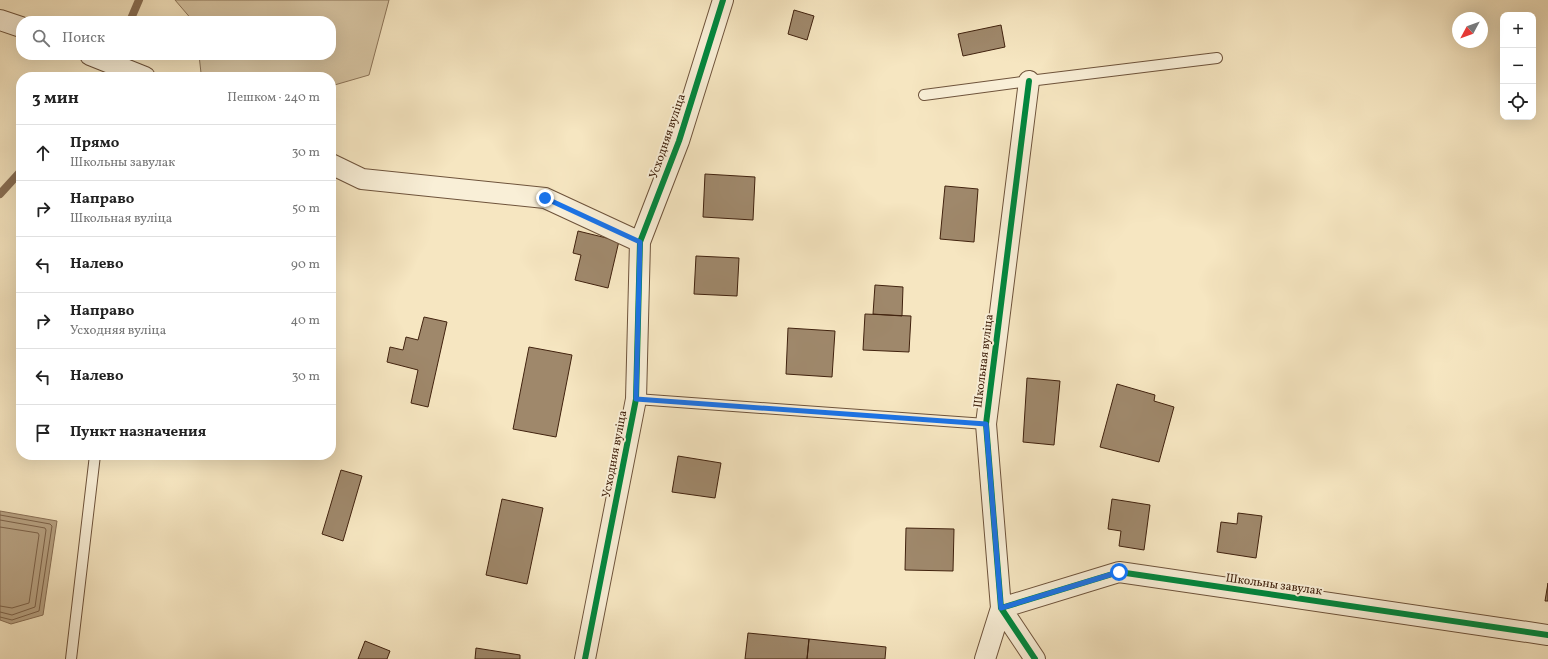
<!DOCTYPE html>
<html lang="ru">
<meta charset="utf-8">
<style>
body{margin:0;font-family:Vollkorn,serif;background:#f6f6f6;color:#222}
.controls{position:absolute;right:12px;top:12px;display:grid;overflow:hidden;border-radius:8px;box-shadow:0 4px 16px #0002}
.controls button{width:36px;height:36px;display:grid;place-items:center;padding:0;border:0;border-bottom:1px solid #e0e0e0;background:#fff;color:#222;font:20px sans-serif}
.compass{position:absolute;left:1452px;top:12px;width:36px;height:36px;border-radius:50%;background:#fff;box-shadow:0 4px 16px #0002;rotate:229deg}
.stop{position:absolute;width:12px;height:12px;margin:-9px;border:3px solid #1a73e8;border-radius:50%;background:#fff}
.stop.end{background:#1a73e8;border-color:#fff;box-shadow:0 1px 4px #0008}
.list{margin:0;padding:0;list-style:none}
h2{display:flex;justify-content:space-between;align-items:center;height:52px;margin:0;padding:0 16px;font-size:17px}
h2 small{font-size:13px;font-weight:400;color:#767676}
.list li{display:grid;grid-template-columns:26px 1fr auto;gap:12px;align-items:center;box-sizing:border-box;height:56px;padding:0 16px;border-top:1px solid #e0e0e0}
.list b{display:block;font-size:15px;white-space:nowrap}
.list p{margin:0;font-size:13px;white-space:nowrap;color:#767676}
.list em{font-size:13px;font-style:normal;color:#767676}
.icon{flex:none;width:22px;height:22px;fill:none;stroke:currentColor;stroke-width:2;stroke-linecap:round;stroke-linejoin:round}
.map{position:relative;flex:none;width:1548px;height:659px;overflow:hidden}
.search{position:absolute;background:#fff;box-shadow:0 4px 16px #0002;left:16px;top:16px;width:320px;height:44px;display:flex;align-items:center;gap:10px;box-sizing:border-box;padding:0 14px;border-radius:16px;color:#767676;font-size:15px}
.panel{position:absolute;background:#fff;box-shadow:0 4px 16px #0002;left:16px;top:72px;width:320px;height:388px;border-radius:16px}
.map>svg:first-child{display:block}
.green{fill:#d7c5a3;stroke:#8c7458}
.water{fill:#b8a384;stroke:#886f55}
.lines{fill:none;stroke-linecap:round;stroke-linejoin:round}
.shore{stroke:#7c6249;stroke-width:1}
.stream{stroke:#886f55;stroke-width:8}
.building{fill:#9f886b;stroke:#41220e}
.lane-casing{stroke:#6e533b;stroke-width:12}
.street-casing{stroke:#6e533b;stroke-width:22}
.lane{stroke:#f9efd7;stroke-width:10}
.street{stroke:#f9efd7;stroke-width:20}
.cycleway-casing{stroke:#f9efd7;stroke-width:8}
.cycleway{stroke:#00873e;stroke-width:6}
.route{stroke:#1a73e8;stroke-width:5}
.labels{text-anchor:middle;stroke-width:4;stroke-linejoin:round;paint-order:stroke}
.street-label{font-size:12px;fill:#41220e;stroke:#f9efd7}
</style>
<div class="map">
<svg width="1548" height="659" viewBox="0 0 1548 659">
<rect width="100%" height="100%" fill="#f6e6c1"/>
<filter id="stains"><feTurbulence type="fractalNoise" baseFrequency=".005" numOctaves="4"/><feColorMatrix values="0 0 0 0 .2 0 0 0 0 .09 0 0 0 0 .02 0 0 0 .5 -.17"/></filter>
<radialGradient id="worn" r=".72"><stop offset=".6" stop-color="#630" stop-opacity="0"/><stop offset="1" stop-color="#630" stop-opacity=".3"/></radialGradient>
<path class="green" d="M175,0H389L369,75L331,86V77H208L201,73L199,55H331V21H193Z"/>
<path class="water" d="M0,511L57,521L43,615L11,624L0,620Z"/>
<g class="lines">
<path class="shore" d="M0,515L50,524L52,526L39,611L12,620L0,617
M0,520L45,528L46,530L35,607L12,615L0,612
M0,527L38,533L39,535L29,603L12,608L0,606"/>
<path class="stream" d="M130,21L139,0
M0,194L21,171"/>
</g>
<path class="building" d="M794,10L814,16L807,40L788,34Z
M1001,25L1005,47L963,56L958,34Z
M705,174L755,177L753,220L703,217Z
M945,186L978,189L974,242L940,239Z
M578,231L619,241L608,288L575,280L581,255L573,253Z
M696,256L739,258L737,296L694,294Z
M875,285L903,287L902,316L873,314Z
M865,314L911,316L909,352L863,350Z
M424,317L447,322L428,407L411,403L418,370L387,362L390,347L403,350L406,337L418,340Z
M788,328L835,331L832,377L786,374Z
M529,347L572,355L556,437L513,429Z
M1027,378L1060,381L1054,445L1023,442Z
M1117,384L1155,395L1154,401L1174,407L1159,462L1100,447Z
M678,456L721,463L715,498L672,492Z
M341,470L362,476L343,541L322,534Z
M502,499L543,508L527,584L486,575Z
M1112,499L1150,505L1144,550L1119,546L1121,531L1108,529Z
M1238,513L1262,516L1256,558L1217,552L1221,522L1237,524Z
M906,528L954,529L953,571L905,570Z
M1548,583V601H1545Z
M748,633L809,639L807,659H745Z
M809,639L886,647L885,659H807Z
M365,641L390,651L387,659H358Z
M476,648L520,655V659H475Z"/>
<g class="lines">
<g class="lane-casing">
<path id="lane" d="M924,95L1029,81L1217,58
M636,399L986,424
M71,659L95,455"/>
</g>
<g class="street-casing">
<path id="street" d="M0,20L21,27
M90,55L145,77
M1029,81L986,424L1001,608L1035,659
M331,164L362,179L545,198L640,242
M1001,608L1119,572L1548,635
M585,659L636,399L640,242L679,141L723,0
M985,659L1001,608"/>
</g>
<use href="#lane" class="lane"/>
<use href="#street" class="street"/>
<g class="cycleway-casing">
<path id="cycleway" d="M1029,81L986,424L1001,608L1035,659
M1001,608L1119,572L1548,635
M585,659L636,399L640,242L679,141L723,0"/>
</g>
<use href="#cycleway" class="cycleway"/>
</g>
<g class="lines">
<path class="route" d="M545,198L640,242L636,399L986,424L1001,608L1119,572"/>
</g>
<g class="labels">
<g class="street-label">
<text transform="translate(667 136) rotate(-71)" y="4">Усходняя вуліца</text>
<text transform="translate(983 361) rotate(-83)" y="4">Школьная вуліца</text>
<text transform="translate(614 454) rotate(-79)" y="4">Усходняя вуліца</text>
<text transform="translate(1274 584) rotate(8)" y="4">Школьны завулак</text>
</g>
</g>
<rect width="100%" height="100%" filter="url(#stains)"/>
<rect width="100%" height="100%" fill="url(#worn)"/>
</svg>
<div class="controls">
<button>+</button>
<button>−</button>
<button><svg class="icon" aria-label="locate" viewBox="0 0 24 24"><circle cx="12" cy="12" r="6"/><path d="M12 2v4M12 18v4M2 12h4M18 12h4"/></svg></button>
</div>
<svg class="compass" viewBox="-18 -18 36 36"><path d="M0-13l5 13h-10z" fill="#e53935"/><path d="M0 13l5-13h-10z" fill="#767676"/></svg>
<div class="stop" style="left:1119px;top:572px"></div>
<div class="stop end" style="left:545px;top:198px"></div>
<div class="search"><svg class="icon" aria-label="search" viewBox="0 0 24 24"><circle cx="10" cy="10" r="6"/><path d="M15 15l6 6"/></svg>Поиск</div>
<section class="panel">
<h2>3 мин<small>Пешком · 240 m</small></h2>
<ul class="list">
<li><svg class="icon" aria-label="ahead" viewBox="0 0 24 24"><path d="M12 20V5M6 11l6-6 6 6"/></svg><div><b>Прямо</b><p>Школьны завулак</p></div><em>30 m</em></li>
<li><svg class="icon" aria-label="right" viewBox="0 0 24 24"><path d="M7 20v-9h11M14 6l5 5-5 5"/></svg><div><b>Направо</b><p>Школьная вуліца</p></div><em>50 m</em></li>
<li><svg class="icon" aria-label="left" viewBox="0 0 24 24"><path d="M17 20v-9H6M10 6l-5 5 5 5"/></svg><div><b>Налево</b></div><em>90 m</em></li>
<li><svg class="icon" aria-label="right" viewBox="0 0 24 24"><path d="M7 20v-9h11M14 6l5 5-5 5"/></svg><div><b>Направо</b><p>Усходняя вуліца</p></div><em>40 m</em></li>
<li><svg class="icon" aria-label="left" viewBox="0 0 24 24"><path d="M17 20v-9H6M10 6l-5 5 5 5"/></svg><div><b>Налево</b></div><em>30 m</em></li>
<li><svg class="icon" aria-label="arrive" viewBox="0 0 24 24"><path d="M6 21V4h12l-3 4 3 4H6"/></svg><div><b>Пункт назначения</b></div></li>
</ul>
</section>
</div>
